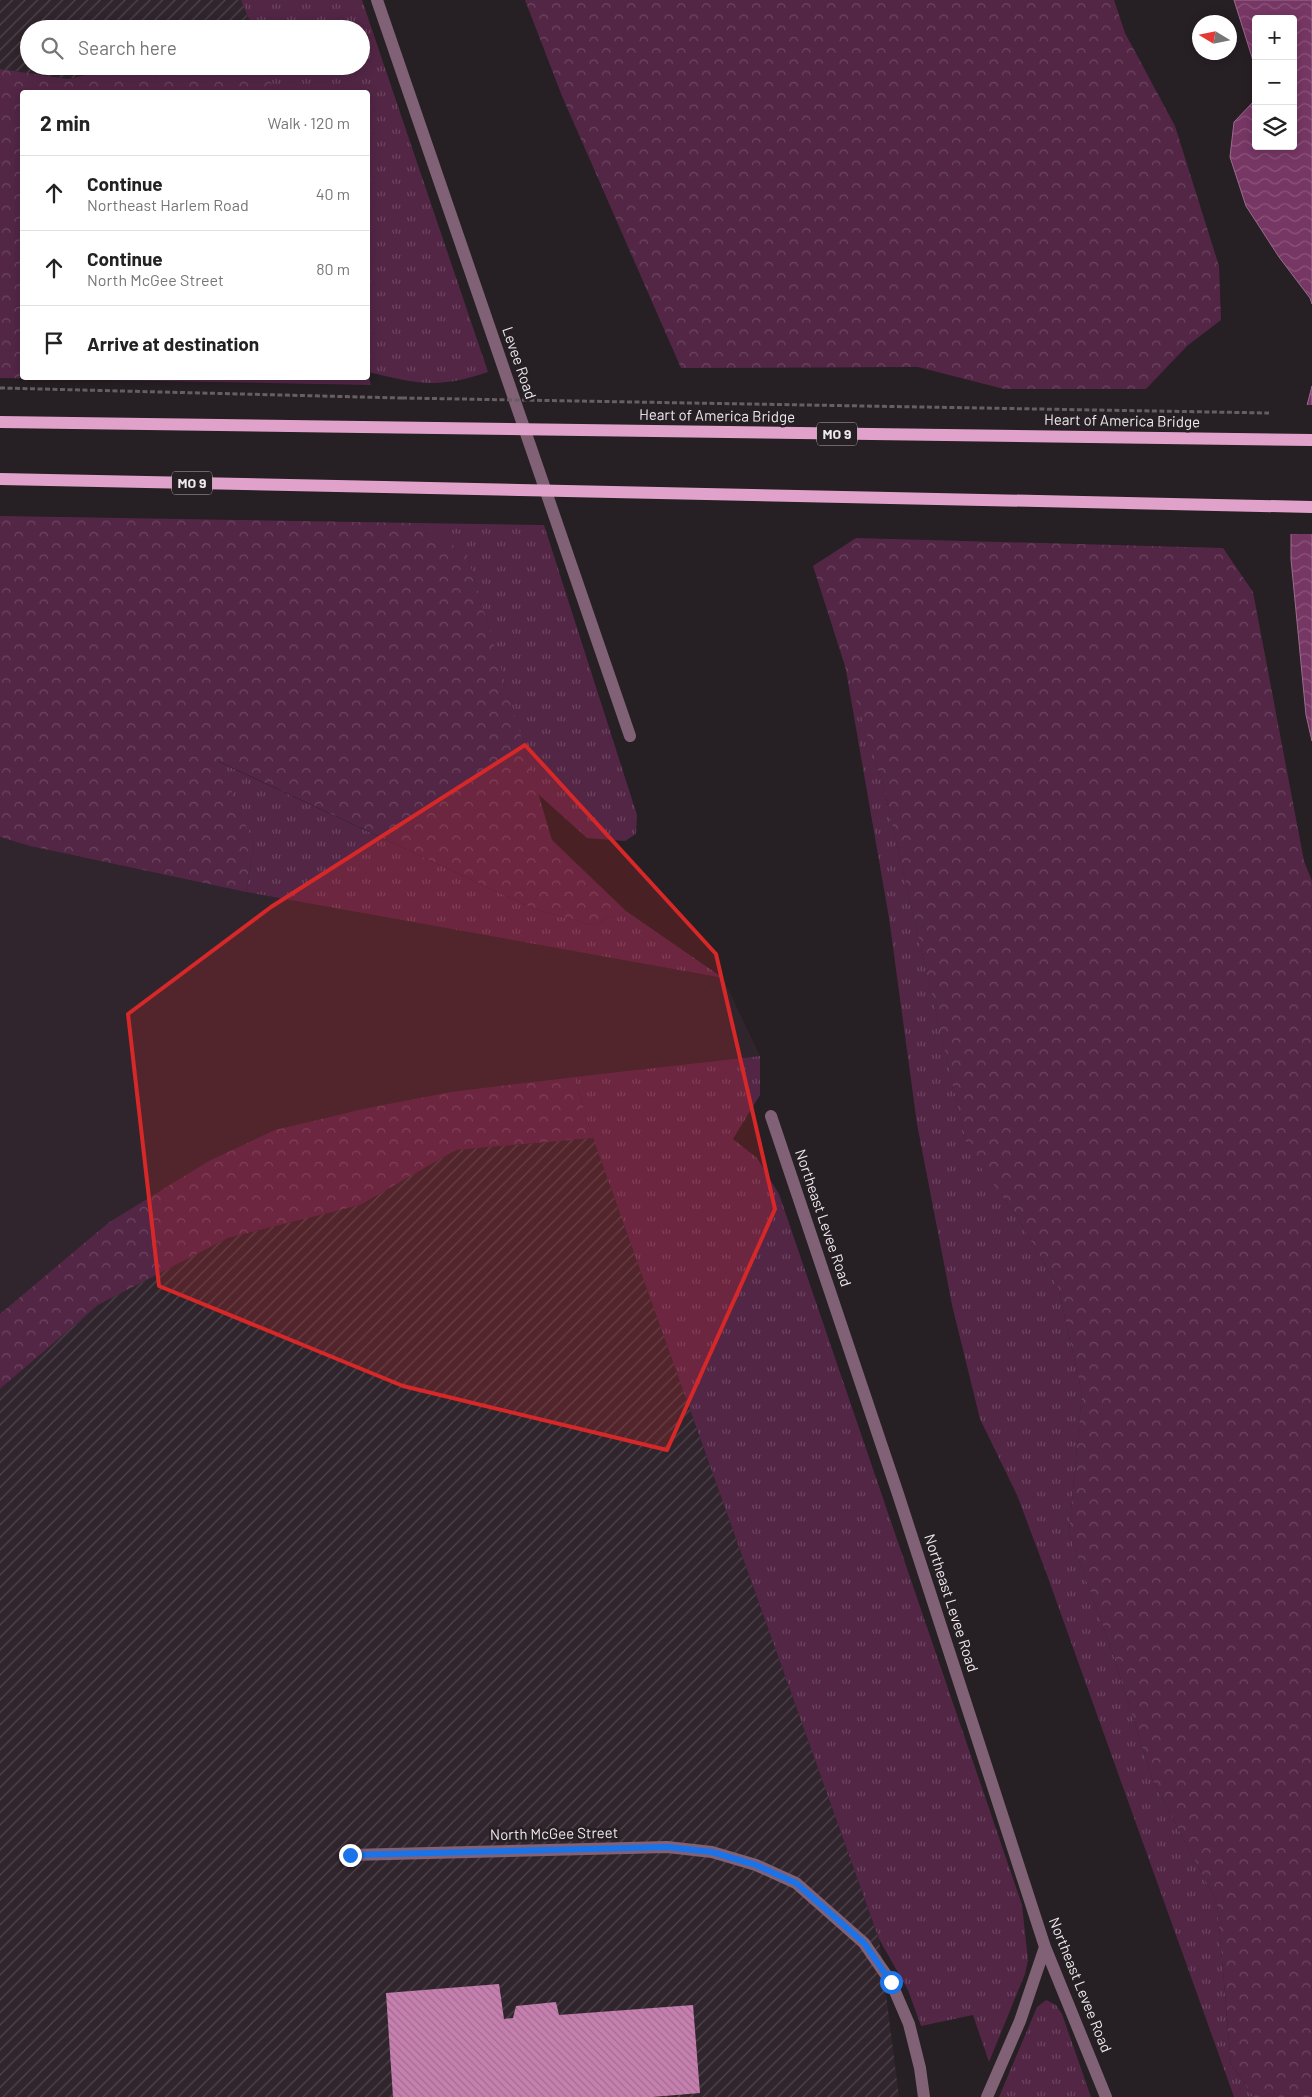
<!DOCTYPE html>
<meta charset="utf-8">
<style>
body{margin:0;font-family:Barlow,sans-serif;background:#f2f2f2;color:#222}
.controls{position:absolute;right:15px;top:15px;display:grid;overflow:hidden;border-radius:5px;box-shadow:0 2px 12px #0003}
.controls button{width:45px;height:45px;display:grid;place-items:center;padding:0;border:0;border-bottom:1px solid #e0e0e0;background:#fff;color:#222;font:25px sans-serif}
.compass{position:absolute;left:1192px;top:15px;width:45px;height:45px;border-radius:50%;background:#fff;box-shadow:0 2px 12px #0003;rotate:280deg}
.stop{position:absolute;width:15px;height:15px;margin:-11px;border:4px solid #1a73e8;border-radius:50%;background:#fff}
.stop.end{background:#1a73e8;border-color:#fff;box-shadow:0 1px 5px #0008}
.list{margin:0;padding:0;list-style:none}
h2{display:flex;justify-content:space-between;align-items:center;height:65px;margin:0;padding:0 20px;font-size:21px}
h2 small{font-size:16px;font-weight:400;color:#767676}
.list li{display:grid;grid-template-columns:32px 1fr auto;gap:15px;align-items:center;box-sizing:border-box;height:75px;padding:0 20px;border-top:1px solid #e0e0e0}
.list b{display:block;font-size:19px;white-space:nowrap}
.list p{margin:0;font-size:16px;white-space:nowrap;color:#767676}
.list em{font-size:16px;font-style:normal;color:#767676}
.icon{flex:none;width:28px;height:28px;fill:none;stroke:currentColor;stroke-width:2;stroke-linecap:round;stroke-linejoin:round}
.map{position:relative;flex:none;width:1312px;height:2097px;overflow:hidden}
.search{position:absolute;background:#fff;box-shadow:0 2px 12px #0003;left:20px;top:20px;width:350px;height:55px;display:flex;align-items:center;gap:12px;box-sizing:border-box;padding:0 18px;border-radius:28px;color:#767676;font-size:19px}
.panel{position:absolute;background:#fff;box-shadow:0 2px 12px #0003;left:20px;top:90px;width:350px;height:290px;border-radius:5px}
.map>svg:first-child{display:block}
.built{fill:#31252d}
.industrial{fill:url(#industrial-furrows)}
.grass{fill:url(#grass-tufts)}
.forest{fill:url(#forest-crowns)}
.water{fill:url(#water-waves);stroke:#9b6c8e}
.pier{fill:#261f23}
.building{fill:url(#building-back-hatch)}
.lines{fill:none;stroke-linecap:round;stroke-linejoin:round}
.path{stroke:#655f62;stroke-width:3;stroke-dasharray:5 2.5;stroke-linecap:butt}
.lane{stroke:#806175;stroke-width:12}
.street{stroke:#806175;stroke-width:12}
.primary{stroke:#e0a2cb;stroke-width:12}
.path-bridge{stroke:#655f62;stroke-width:3;stroke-dasharray:5 2.5;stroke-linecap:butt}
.primary-bridge{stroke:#e0a2cb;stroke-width:12}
.route{stroke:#1a73e8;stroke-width:6}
.marked{fill:#d62828;fill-opacity:0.2;stroke:#d62828;stroke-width:4;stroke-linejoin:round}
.labels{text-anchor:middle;stroke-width:5;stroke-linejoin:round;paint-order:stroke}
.shield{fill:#261f23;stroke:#b2acb0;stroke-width:1}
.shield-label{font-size:14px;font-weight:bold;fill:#eee9ec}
.street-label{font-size:15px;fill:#eee9ec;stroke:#261f23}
</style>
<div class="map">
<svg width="1312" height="2097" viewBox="0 0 1312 2097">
<defs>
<pattern id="industrial-furrows" width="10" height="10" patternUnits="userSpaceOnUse" patternTransform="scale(1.25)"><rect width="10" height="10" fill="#31252d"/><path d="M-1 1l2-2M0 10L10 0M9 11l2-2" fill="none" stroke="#4f454c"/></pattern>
<pattern id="grass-tufts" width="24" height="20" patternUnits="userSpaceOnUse" patternTransform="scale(1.25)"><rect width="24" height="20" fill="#532646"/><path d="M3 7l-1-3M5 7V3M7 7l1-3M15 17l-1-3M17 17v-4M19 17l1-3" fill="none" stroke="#6c4661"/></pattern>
<pattern id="forest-crowns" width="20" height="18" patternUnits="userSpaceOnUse" patternTransform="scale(1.25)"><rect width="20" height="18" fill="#532646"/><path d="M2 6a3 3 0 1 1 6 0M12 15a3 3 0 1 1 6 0" fill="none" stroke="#6c4661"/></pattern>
<pattern id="water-waves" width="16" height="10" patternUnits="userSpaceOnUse" patternTransform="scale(1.25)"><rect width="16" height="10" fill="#773765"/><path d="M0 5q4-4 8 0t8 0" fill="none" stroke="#8b547b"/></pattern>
<pattern id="building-back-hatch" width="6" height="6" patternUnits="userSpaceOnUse" patternTransform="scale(1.25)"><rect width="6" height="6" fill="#c67faf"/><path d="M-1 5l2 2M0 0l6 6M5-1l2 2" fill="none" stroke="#a06e90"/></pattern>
</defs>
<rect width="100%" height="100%" fill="#261f23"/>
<path class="built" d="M0,837L30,846L246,892L723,978L760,1056L538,1081L108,1223L0,1314Z"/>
<path class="industrial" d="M0,0H241L253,29H29V66H122L69,79L0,69Z
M593,1138L879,1939L899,2097H0V1389L98,1305L228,1238L360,1205L456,1150Z"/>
<path class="grass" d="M241,0H362L488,372C437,389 419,384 368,372V92H274L266,66H361V29H253Z
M418,523L544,525L637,815L636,834L625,841L587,838L538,794L467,555Z
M844,659L883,785L968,1149L1016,1215L1058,1287L1082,1393L1069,1533L1112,1651L1153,1781L1217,1902L1231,2064L1254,2097H1234L1047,1575L1017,1495L980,1419L952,1305L917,1124L889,918Z
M217,761L534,909L592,925L626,911L723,978L246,892L254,844Z
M760,1056V1095L733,1139L757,1158L779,1194L1022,1905L1028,1960L1025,1974L989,2062L973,2015L921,2026L908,1990L879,1939L593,1138L574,1077Z
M1046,2000L1056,2005L1062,2014L1091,2097H999L1037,2007Z"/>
<path class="forest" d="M525,0H1114L1125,33L1175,126L1219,266L1221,320L1187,346L1146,389H1004L918,367L681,368L562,96Z
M122,66H266L274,92H22V378H368V374L371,385L0,378V69L69,79Z
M0,516L418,523L467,554L552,840L626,911L592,925L534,909L218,761L254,844L246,892L30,846L0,837Z
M856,538L1223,548L1253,592L1304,861L1312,881V2097H1254L1231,2064L1217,1902L1153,1781L1112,1651L1069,1533L1082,1393L1058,1287L1016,1215L968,1150L883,785L813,566Z
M574,1077L593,1138L456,1150L360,1205L228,1238L98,1305L0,1389V1314L108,1223L209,1161L275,1130L368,1108L451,1092Z"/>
<path class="water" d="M1234,0H1312V304L1310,298L1279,257L1246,206L1230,157L1234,122L1256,99V146H1293V19H1256V70Z
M1312,386V741L1306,715L1291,559V468Z"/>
<path class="pier" d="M1305,405H1312V534H1289V468Z"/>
<path class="building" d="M499,1984L504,2019L513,2018L516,2006L556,2002L559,2015L693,2005L700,2093L652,2097H393L386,1993Z"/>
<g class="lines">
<path class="path" d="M0,388L402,398"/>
<path class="lane" d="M377,0L630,736
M771,1116L898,1494L1045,1947L1106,2097
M987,2097L1020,2021L1045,1947"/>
<path class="street" d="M350,1855L667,1847L712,1852L756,1865L796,1883L864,1943L891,1982L909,2024L920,2068L924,2097"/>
<path class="primary" d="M0,422L362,427
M0,479L384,487"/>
<path class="path-bridge" d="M402,398L1269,413"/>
<path class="primary-bridge" d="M362,427L1312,440
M384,487L1312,507"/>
</g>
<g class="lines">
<path class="route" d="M350,1855L667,1847L712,1852L756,1865L796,1883L864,1943L891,1982"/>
</g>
<path class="marked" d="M525,745L716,954L775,1209L667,1450L403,1386L159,1286L128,1014L271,907Z"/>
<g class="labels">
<g class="shield">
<rect x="817" y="422.5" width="40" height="23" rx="4"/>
<rect x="172" y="471.5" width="40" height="23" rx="4"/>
</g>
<g class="shield-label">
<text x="837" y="439">MO 9</text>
<text x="192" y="488">MO 9</text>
</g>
<g class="street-label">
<text transform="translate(519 363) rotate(71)" y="5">Levee Road</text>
<text transform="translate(717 416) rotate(1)" y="5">Heart of America Bridge</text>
<text transform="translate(1122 421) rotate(1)" y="5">Heart of America Bridge</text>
<text transform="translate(823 1218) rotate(71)" y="5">Northeast Levee Road</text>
<text transform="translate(951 1603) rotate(72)" y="5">Northeast Levee Road</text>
<text transform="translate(554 1834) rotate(-1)" y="5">North McGee Street</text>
<text transform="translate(1080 1985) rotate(68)" y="5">Northeast Levee Road</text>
</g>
</g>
</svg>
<div class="controls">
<button>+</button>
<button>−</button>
<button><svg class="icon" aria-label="layers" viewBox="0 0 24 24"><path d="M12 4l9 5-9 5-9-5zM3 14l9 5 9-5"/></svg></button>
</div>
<svg class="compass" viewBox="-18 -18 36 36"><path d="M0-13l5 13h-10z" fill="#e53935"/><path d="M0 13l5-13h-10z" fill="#767676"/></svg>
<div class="stop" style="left:891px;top:1982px"></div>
<div class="stop end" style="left:350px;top:1855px"></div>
<div class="search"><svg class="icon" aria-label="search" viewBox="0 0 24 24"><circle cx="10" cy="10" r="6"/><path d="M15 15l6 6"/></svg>Search here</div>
<section class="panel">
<h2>2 min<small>Walk · 120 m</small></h2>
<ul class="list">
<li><svg class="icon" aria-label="ahead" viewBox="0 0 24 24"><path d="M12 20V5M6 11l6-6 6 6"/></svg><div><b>Continue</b><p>Northeast Harlem Road</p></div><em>40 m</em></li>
<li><svg class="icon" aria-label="ahead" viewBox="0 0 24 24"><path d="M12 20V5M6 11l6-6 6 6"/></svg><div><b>Continue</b><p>North McGee Street</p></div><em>80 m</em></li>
<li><svg class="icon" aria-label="arrive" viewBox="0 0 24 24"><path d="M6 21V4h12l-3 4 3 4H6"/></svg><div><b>Arrive at destination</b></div></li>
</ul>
</section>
</div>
